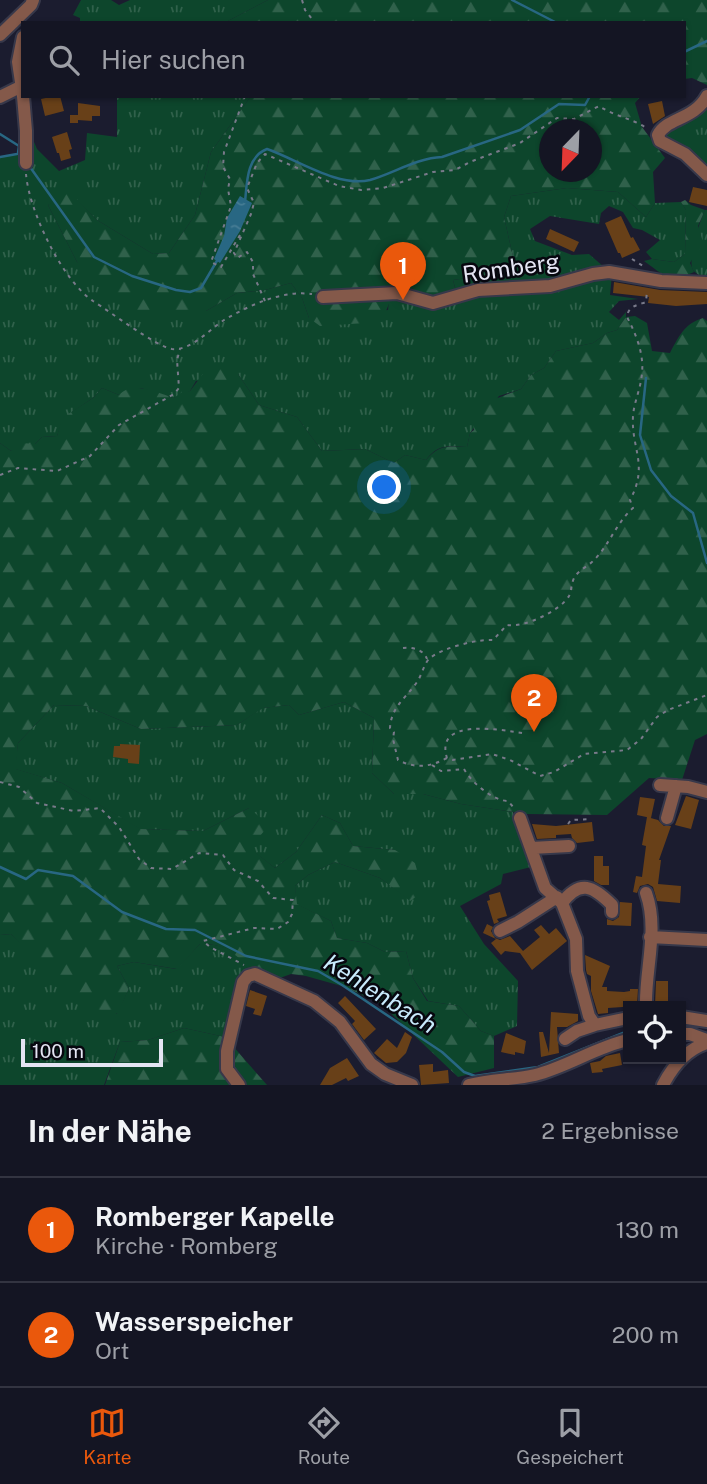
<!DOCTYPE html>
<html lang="de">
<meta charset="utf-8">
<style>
body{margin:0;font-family:"Public Sans",sans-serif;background:#212230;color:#f1f3f6}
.controls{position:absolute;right:21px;bottom:21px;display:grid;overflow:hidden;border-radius:0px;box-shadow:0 2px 5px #0004}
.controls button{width:63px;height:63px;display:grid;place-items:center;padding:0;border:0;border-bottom:2px solid #333441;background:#141523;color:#f1f3f6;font:35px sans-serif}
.compass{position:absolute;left:539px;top:119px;width:63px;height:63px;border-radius:50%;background:#141523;box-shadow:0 2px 5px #0004;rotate:203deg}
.scale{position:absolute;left:21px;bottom:18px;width:142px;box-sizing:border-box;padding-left:7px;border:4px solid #e4e5f3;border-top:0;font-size:19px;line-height:24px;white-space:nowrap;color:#e4e5f3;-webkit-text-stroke:5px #07070f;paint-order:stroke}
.you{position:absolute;left:385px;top:488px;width:24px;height:24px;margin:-18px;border:5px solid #fff;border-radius:50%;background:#1a73e8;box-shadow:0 0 0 10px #1a73e833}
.badge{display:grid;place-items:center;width:46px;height:46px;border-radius:50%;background:#ea580c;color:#fff;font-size:23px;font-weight:700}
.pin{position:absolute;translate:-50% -58px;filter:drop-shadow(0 2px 4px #0008)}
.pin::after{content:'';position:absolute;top:37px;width:24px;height:21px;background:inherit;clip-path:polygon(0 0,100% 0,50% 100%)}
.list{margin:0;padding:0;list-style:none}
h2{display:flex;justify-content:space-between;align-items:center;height:91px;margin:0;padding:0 28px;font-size:30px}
h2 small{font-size:23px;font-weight:400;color:#9d9fa6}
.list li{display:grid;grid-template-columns:46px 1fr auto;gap:21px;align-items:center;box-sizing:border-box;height:105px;padding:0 28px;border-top:2px solid #333441}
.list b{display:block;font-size:26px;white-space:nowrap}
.list p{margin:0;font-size:23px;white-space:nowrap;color:#9d9fa6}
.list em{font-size:23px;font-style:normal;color:#9d9fa6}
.icon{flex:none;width:38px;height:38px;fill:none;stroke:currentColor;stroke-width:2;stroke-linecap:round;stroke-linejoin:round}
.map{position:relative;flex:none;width:707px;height:1085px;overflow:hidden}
.search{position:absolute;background:#141523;box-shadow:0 2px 5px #0004;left:21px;right:21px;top:21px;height:77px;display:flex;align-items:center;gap:18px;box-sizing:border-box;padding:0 24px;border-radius:0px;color:#9d9fa6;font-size:26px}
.sheet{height:301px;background:#141523}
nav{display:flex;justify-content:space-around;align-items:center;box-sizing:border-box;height:98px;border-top:2px solid #333441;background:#141523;font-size:19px;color:#9d9fa6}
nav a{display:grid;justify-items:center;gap:4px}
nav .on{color:#ea580c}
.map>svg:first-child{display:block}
.grass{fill:url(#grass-tufts)}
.forest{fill:url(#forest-firs);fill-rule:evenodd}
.water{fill:url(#water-ripples)}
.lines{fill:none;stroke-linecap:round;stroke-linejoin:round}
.stream{stroke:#286783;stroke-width:2.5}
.building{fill:#684018}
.minor-casing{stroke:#37384a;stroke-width:16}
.path{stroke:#797a8a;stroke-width:2;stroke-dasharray:3.5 5;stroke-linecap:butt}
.minor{stroke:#84594a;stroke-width:12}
.labels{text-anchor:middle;stroke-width:5;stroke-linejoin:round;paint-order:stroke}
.street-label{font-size:23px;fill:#e4e5f3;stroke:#07070f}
.water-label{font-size:24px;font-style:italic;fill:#c8eafc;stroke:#07070f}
</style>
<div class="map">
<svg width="707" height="1085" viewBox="0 0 707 1085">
<defs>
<pattern id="grass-tufts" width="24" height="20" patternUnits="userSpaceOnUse" patternTransform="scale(1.75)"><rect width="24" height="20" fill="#0d462c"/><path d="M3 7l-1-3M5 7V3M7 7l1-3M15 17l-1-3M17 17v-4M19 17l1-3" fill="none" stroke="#30614b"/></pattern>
<pattern id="forest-firs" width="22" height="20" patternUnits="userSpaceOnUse" patternTransform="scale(1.75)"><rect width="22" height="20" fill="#0d462c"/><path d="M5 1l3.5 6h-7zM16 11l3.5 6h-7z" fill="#30614b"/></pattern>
<pattern id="water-ripples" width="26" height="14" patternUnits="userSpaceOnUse" patternTransform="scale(1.75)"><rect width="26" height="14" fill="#286783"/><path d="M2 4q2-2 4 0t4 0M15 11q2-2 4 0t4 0" fill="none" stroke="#477d95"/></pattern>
</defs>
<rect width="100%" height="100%" fill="#1b1c2f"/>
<path class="grass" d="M81,0H111L119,5L130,0H268L224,23H80V18L73,15Z
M117,96H251L211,152L195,215L169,253L153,254L97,220L70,193L48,205L77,262L206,311L237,293L265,290L291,283L302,298L309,318L388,310L389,300L395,288L411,289L428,299L456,291L453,280L467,278L478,284L514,261L504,217L511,196L567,188L618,192L646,217L655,203L681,202L686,210L685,254L674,262L652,259L646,252L660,240L642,230L633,228L623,212L609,206L601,213L599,224L550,216L530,229L535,241L572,255L589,254L612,274L610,295L638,299L619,301L609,312L619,320L626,312V317L617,330L607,333L593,343L556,351L544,368L531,375L521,389L499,396L470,433L467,447C448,446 438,444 426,460L405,455L394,463L365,449L322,451L297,417L259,405L238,374L196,381L190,391L174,398L141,388L119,395L102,388L93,398L63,418L57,436L42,437L35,444L11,451L0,443V157L28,154L29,130L37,149L59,171L85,160L87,133L117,137Z
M707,102V170L663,139L667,130Z
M705,210H707V279C702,277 696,274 693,270C687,261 700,220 705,210Z
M344,702L374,718L372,773L394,794H423L461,804L513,812L531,867L503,874L501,884L460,906L484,944L518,981L517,1026L494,1036L481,1031L459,1006L428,1001L413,978L406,951L385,952L367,943L337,938L331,921L296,904L295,886L308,875L335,862L380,878L410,900L395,850L353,846L340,823L322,815L296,852L275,868L249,848V808L203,831L140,829L62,783L15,769L18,743L54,705L86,706L141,729L237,725L262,708L289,705L299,715Z
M11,934L38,959L117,1014L129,988L117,966L134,962L176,969L200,944C226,944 235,952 253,969L241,974L225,1037L184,1028L148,1040L120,1042L104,1085H0V935Z"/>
<path class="forest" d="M268,0H707V85L692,78L684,79V23H224Z
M251,96H641L635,103L642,127L665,158L653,172L655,203L646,217L618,192L567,188L511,196L504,217L514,261L523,286L478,284L467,278L453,280L456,292L428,299L411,289L395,288C389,300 388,311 380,322L320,326L309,318L302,298L291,283L265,290L237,293L206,311L172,317L154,315L131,308L77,262L48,205L62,194L70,192L97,220L153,254L169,253L195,215L211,152ZM550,130H592V172H550Z
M685,200L691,205L705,210L698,226L703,242C700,251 694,255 690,263L694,272C669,284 664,275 644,261L652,259L674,262L685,254L686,210L681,202Z
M635,316L647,323L652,351L670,353C679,336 684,324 703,318L707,321V734L695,740L682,780L649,778L607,815L527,814L461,804L423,794H394L372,773L374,718L344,702L299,715L289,705L263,708L237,725L141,729L86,706L54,705L18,743L16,769L62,783L141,829L203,831L249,808L269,825L250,848L275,868L296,852L322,815L340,823L353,846L395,850L415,863L423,892L410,901L380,878L335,862L308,875L295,886L297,904L331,921L337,938L367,943L385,952L406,951L413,978L427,1001L459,1006L481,1031L494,1036V1068L458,1077L381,1004L345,987L306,976L291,974L277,979C268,975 258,972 250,967C231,952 226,944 200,944L177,969L134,962L117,966L129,988L118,1014L83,1006L11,934L0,935V443L11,451L22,443L35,444L42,437L57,436L62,418L93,398L102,388L119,395C133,380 158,393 174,398L182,392L190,391L205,371L220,369L238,374L259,405L297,417L322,451L365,449L394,463L405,455L426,460C438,445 448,446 467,447L470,433L474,430L473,422L487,402L521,389L531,375L544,368L556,351L593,343L607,333L617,330L626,317Z
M184,1028L225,1037L267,1085H105L120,1042L148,1040Z"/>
<path class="water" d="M240,196L252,203L240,231L220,263L214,259L224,236L227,218Z"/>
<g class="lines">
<path class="stream" d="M512,0L557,23
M684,52L707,41
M0,134L19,146L18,153L22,158
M0,157L17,154
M30,167L94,257L132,276L176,290L190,292L201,288L218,259
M245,202C247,184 246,157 267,149C296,159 339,188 370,180C394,173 417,158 442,157L520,130L559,104L585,105L590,96
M646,378L640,435L651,470L671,496L693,513L707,563
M0,867L26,879L38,870L73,876L122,912L166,929L195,930L246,956L318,971L342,985L442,1052L464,1072L475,1076L538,1067L628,1031
M681,1025L698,1026"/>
</g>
<path class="building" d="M55,96H60L64,111L45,116L41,99Z
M662,101L665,116L653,124L648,104Z
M78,103L100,106V116H92V121L78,120V117V123H70V115H78Z
M67,132L72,149L69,150L71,158L61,161L59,153H57L52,137Z
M693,187L707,190V206L689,202Z
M621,216L631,238L633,237L640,250L622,258L620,253H618L605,223Z
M550,229L579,242L574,252L546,239Z
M614,282L660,290L707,292V304L676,306L648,303L649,297L613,293Z
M120,744L140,745L139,764L128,763V759L113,757L114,746H120Z
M686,796L699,800L691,829L675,825Z
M640,797L655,799L651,818L637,815Z
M647,817L658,820L664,826H671L659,860H661L658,884L681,886L680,903L657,901L653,887L648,884L640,886L637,893L633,892L636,876L642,877L646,846L642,845Z
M592,822L594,841L577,843L572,838L571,834L556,835V838L537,839L532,824L556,826Z
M594,856H603V866H609V885H601L594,881Z
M500,892L507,916L497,919L499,922L494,924L487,901L490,900L489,895Z
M620,902L632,903L631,926L607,925V919L613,921L619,917Z
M487,924L493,927L491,931L495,938L500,940L510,936L523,951L540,937L534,930L541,925L549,934L556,928L567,941L532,970L520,953L505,951L501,955L491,943L496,939L483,933Z
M585,955L610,966L602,987H607V991L624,992L630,991V989H638L637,1006L608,1008V1013L598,1014L591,991V976L587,974L586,970Z
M656,981H668V1005H655Z
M250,990L267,996L261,1016L253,1014L255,1009L246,1006Z
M345,996L376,1029L364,1040L352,1024L355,1021L338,1003Z
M551,1012L578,1014V1021L567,1027H557L559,1053L541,1057L539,1032H543L549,1053Z
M405,1032L412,1037L406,1053L397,1062L386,1063L374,1053L387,1039L397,1048Z
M506,1033L526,1041L524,1054L515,1052V1055L501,1052Z
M620,1053L622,1065L602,1069L603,1072L592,1073L590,1063L600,1061L606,1056Z
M347,1058L359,1076L348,1081L346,1078L332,1085H320L330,1068Z
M433,1064V1072L448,1070L449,1083L421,1085L419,1065Z"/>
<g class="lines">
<g class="minor-casing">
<path id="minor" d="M0,35L31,5L33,0
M23,37L18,62L23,96
M23,96L26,131V163
M707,96C694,120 666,118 658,135L660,141L685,154L707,175
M0,97L22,86
M323,297L397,293L433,303L478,290L550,286L593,274L609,272L661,281L707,283
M660,785L688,787L707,792
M520,818L545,888L562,903L576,939L577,971L589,1016L595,1025L628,1018
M667,818L676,786
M531,848L569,846
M562,903C580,879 593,886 612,905V912
M500,931L518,922L557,897
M650,937L707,940
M646,1006C645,969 659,929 646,893
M681,1017L707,1021
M681,1034H690L707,1040
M565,1039L577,1031L595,1025
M239,1085L227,1069V1051L243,982L248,976L255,974L314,1001L340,1022L371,1064L385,1074L412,1085
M469,1085C491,1079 513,1080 535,1075C567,1067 596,1047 628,1040
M663,1085C673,1066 687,1049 707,1043"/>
</g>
<path class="path" d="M302,0L305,10L315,23
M26,174C29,211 62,280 93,301C109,311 157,347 172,349C191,351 210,329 224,320C250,305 282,290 312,294
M240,235L221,267L211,262L231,206L228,189L230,179L223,167L224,152L245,96
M632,259L643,266
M265,301L253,274V262L247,252L237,258L234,253L251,214L254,203L247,188L257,163L265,154L339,186L361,190L383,188L433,172L455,170L470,162L520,143L557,118L574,119L599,106C616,117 632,118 648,129
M0,475L18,468L57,471L90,456L119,425L174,394L179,388L177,360L180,349
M403,648C412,647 423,649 427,659
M522,733C502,730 434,717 447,758L453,760L492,754L510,760L540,776L554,772L584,754L627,750L641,739L657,717L668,710L707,695
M447,758C430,767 416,769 398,760L393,739L394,732L390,728C391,707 406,698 417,682C422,675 424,663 430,658C443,648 476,639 493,640L507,625C524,628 560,611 569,596C572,590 571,581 576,575C581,569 588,566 593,561C609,546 616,523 633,508L630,500C649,465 631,449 633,416C634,402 641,388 642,373C644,354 636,334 627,317C628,306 638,305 646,302L647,291
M432,765L441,771L464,769C471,782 493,801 508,801L515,809
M0,782L19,787L37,803L74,811L100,808L119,827L139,859L151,868L172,869L199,853L223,855L234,870L258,881L273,898L293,900L292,914L288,922L277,929L254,928L203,941L210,947L244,965
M568,824L571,820L591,819"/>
<use href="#minor" class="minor"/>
</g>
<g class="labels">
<g class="street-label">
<text transform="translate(511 268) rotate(-8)" y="8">Romberg</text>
</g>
<g class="water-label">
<text transform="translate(380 994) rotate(32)" y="8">Kehlenbach</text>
</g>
</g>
</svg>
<div class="controls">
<button><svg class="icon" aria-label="locate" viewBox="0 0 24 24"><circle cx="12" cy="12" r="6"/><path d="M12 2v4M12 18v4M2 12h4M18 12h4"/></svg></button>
</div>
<svg class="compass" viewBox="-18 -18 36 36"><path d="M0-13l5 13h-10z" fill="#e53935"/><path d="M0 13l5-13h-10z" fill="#9d9fa6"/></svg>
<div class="scale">100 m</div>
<div class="you"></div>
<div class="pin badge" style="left:403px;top:300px">1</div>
<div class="pin badge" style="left:534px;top:732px">2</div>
<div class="search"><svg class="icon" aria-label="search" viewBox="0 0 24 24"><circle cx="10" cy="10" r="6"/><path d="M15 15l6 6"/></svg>Hier suchen</div>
</div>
<section class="sheet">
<h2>In der Nähe<small>2 Ergebnisse</small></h2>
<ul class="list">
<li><span class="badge">1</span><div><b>Romberger Kapelle</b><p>Kirche · Romberg</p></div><em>130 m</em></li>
<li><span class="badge">2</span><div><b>Wasserspeicher</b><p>Ort</p></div><em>200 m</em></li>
</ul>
</section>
<nav>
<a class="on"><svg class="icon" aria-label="map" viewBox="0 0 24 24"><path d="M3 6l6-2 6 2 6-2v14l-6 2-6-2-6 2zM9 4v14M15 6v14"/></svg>Karte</a>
<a><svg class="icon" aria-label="directions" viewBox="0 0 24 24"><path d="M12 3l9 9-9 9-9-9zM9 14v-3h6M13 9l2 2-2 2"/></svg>Route</a>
<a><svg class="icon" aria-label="saved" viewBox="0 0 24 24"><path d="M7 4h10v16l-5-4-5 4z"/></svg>Gespeichert</a>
</nav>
